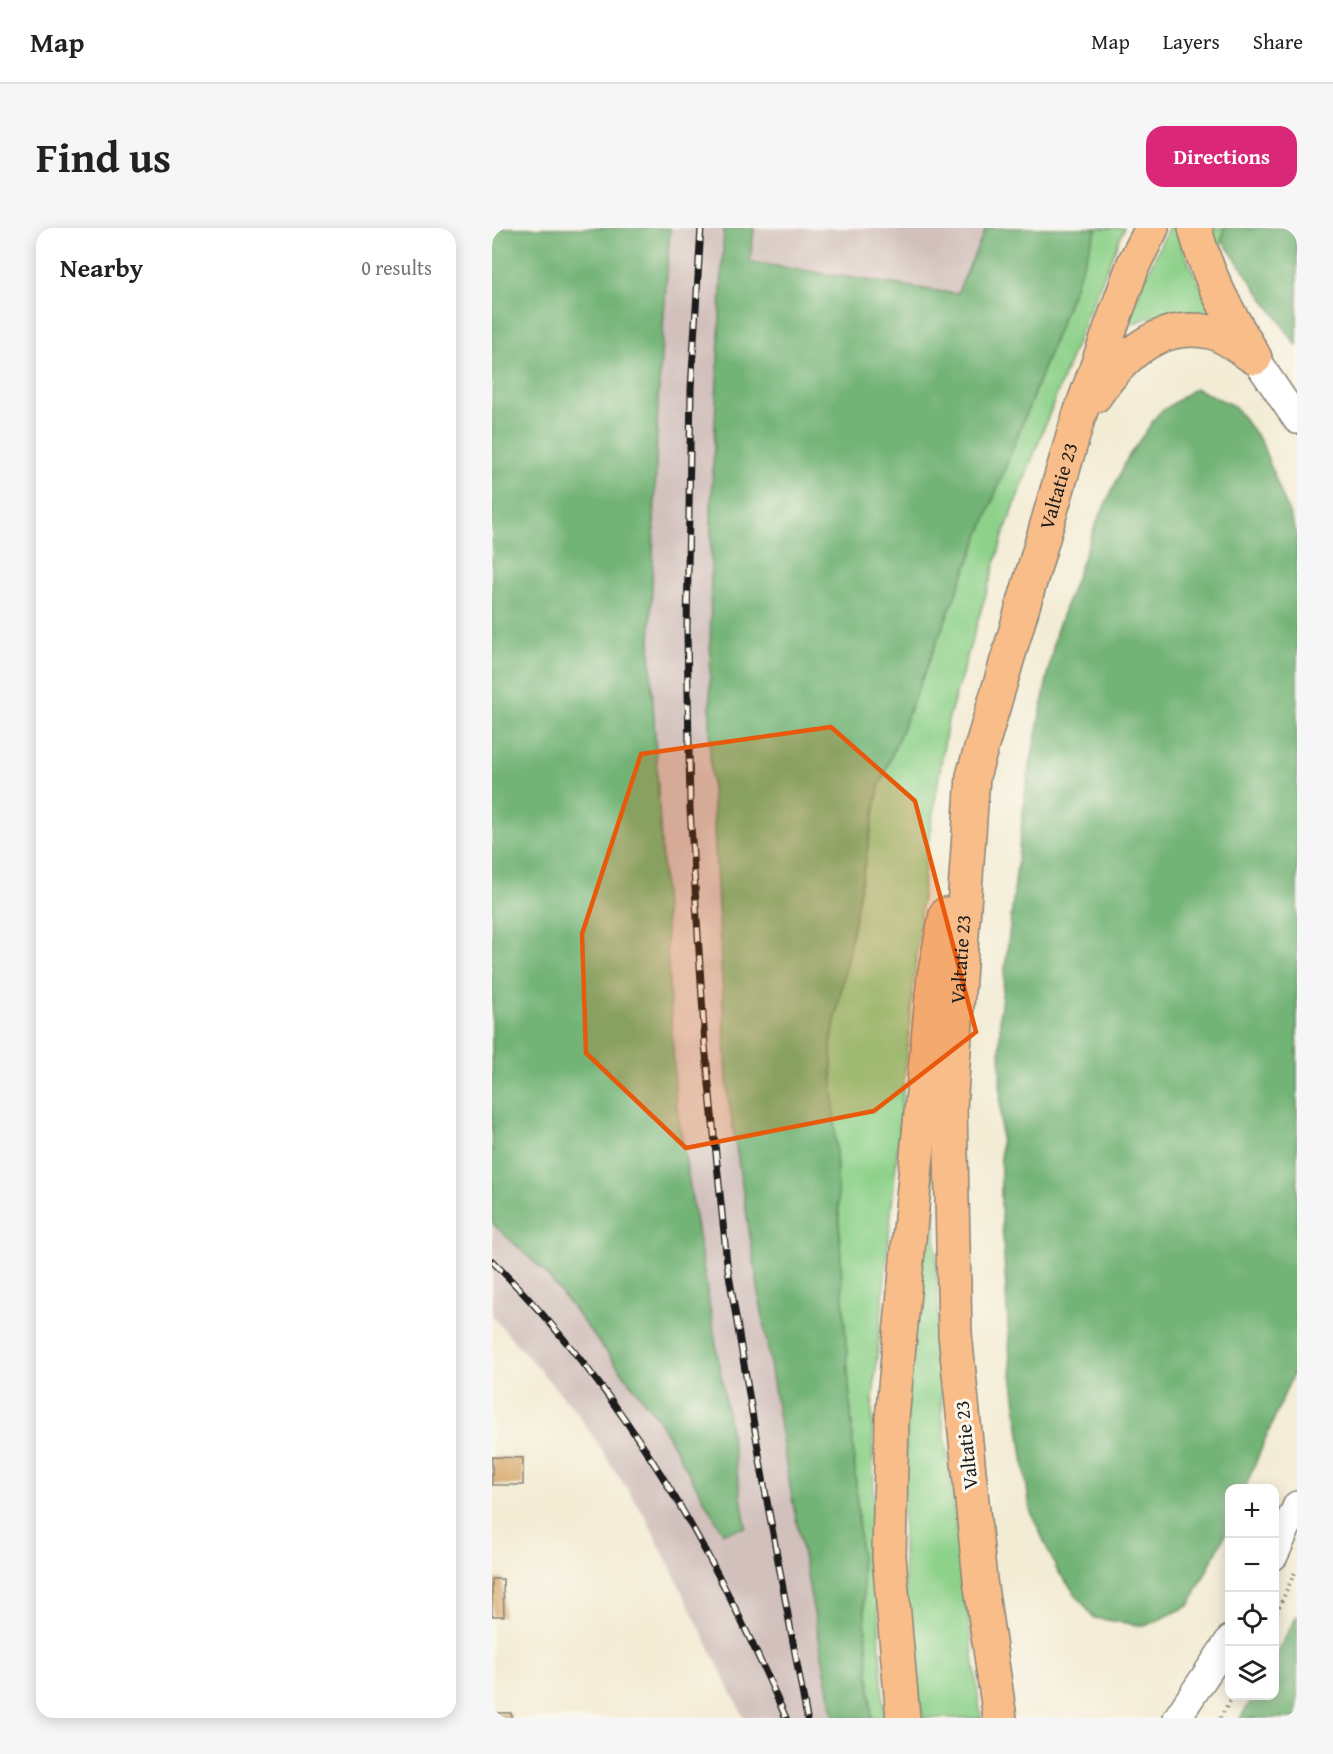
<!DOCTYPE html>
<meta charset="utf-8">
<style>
body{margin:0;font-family:"Gentium Book Plus",serif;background:#f6f6f6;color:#222}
.controls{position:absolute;right:18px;bottom:18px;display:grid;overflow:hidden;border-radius:12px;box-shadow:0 3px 15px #0003}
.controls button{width:54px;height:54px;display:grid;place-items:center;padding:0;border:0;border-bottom:2px solid #e0e0e0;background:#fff;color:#222;font:30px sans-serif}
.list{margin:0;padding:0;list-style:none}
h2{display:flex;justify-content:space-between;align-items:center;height:78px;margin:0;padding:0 24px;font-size:26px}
h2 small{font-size:20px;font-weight:400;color:#767676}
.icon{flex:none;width:33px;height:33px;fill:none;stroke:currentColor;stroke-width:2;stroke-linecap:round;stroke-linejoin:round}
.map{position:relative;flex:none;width:805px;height:1490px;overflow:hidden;border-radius:18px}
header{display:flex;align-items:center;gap:36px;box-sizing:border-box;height:84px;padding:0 30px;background:#fff;border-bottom:2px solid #e0e0e0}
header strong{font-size:28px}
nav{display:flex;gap:33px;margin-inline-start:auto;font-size:21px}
.intro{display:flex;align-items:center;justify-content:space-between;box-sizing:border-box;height:144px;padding:0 36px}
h1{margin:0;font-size:42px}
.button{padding:15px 27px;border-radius:18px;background:#db2777;color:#fff;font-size:21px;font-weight:700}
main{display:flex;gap:36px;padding:0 36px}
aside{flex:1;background:#fff;border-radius:18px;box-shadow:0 3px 15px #0003}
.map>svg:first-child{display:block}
.industrial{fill:#d1c0bc}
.green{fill:#8dd18a;stroke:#547653;stroke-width:1.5}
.forest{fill:#72b376;stroke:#476849;stroke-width:1.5}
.building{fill:#d5a669}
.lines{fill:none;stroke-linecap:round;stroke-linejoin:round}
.minor-casing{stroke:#888478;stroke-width:30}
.highway-casing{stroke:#888478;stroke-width:36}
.path{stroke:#888478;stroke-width:4;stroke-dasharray:1.5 4.5;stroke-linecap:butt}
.minor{stroke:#fff;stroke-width:27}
.highway{stroke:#f8bd89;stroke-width:33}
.rail-casing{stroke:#1c1c1c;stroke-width:7}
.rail{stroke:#fbf7ec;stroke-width:4.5;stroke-dasharray:14;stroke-linecap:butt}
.marked{fill:#e8590c;fill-opacity:0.2;stroke:#e8590c;stroke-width:4.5;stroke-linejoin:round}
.labels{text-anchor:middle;stroke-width:6;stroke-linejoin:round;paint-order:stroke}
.street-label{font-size:20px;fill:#1c1c1c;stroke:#fbf7ec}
</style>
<header>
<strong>Map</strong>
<nav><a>Map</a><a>Layers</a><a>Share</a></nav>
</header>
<div class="intro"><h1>Find us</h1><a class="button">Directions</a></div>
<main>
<aside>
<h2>Nearby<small>0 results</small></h2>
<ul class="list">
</ul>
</aside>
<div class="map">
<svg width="805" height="1490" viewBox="0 0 805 1490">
<rect width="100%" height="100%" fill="#fbf7ec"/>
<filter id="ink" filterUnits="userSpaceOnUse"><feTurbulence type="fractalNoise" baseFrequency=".0167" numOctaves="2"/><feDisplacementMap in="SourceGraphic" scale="12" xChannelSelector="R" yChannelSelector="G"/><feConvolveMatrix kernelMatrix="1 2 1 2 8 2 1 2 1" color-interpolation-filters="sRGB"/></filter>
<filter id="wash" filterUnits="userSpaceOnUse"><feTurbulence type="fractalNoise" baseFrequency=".008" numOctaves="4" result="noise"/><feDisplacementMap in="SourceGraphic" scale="24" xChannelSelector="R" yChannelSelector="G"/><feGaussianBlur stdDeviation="1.35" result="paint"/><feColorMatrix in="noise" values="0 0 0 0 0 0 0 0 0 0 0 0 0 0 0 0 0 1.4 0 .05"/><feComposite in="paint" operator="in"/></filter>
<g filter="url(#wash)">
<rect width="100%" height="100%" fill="#f3ecd5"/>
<path class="industrial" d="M178,0H232L219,283L218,523L295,1243L342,1490H252L153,1288L84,1183L0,1088V995L52,1043L166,1191L230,1305L254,1299L184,874L158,422L166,172Z
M262,0H494L465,66L257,34Z"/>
<path class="green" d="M605,0H632L592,95L513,302L456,492L434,629L380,1181L383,1322L392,1490H380L350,1056L339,817L387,559L493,293Z
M676,0H685C693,36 713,65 731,97C694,83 667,82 631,100Z
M714,0H732L725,41Z
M439,883L450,1186L489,1490H431C421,1427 410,1364 411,1300C413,1161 428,1022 439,883Z"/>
<path class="forest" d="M0,0H178L166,172L158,422L184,874L254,1299L231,1305L166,1191L52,1043L0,995Z
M232,0H262L258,34L465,66L494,0H605L493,293L387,559L339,816L350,1056L380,1490H342L295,1243L236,868L218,523L219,283Z
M732,0H805V118L730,12Z
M703,160L742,178L769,213L805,306V1136L753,1260H738L737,1299L697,1378L653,1398L602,1390L565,1342L538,1282L518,1131L509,979L508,785L534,559L564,404L603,298L636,229L666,186Z
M805,1387V1490H748L762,1468H782L783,1430Z"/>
<g id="blocks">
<path class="building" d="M0,1229L31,1230V1257H0Z
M0,1351H11L12,1388H0Z
M0,1485H19V1490H0Z"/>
</g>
</g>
<g filter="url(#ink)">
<use href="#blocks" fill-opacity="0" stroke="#888478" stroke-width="1.5"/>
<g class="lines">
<g class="minor-casing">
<path id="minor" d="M763,130L805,192
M782,1328L805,1277
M685,1490L738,1411"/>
</g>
<g class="highway-casing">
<g id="highway">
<path d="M703,0C714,47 736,85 761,126"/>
<path d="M603,168C630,129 666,93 718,104C733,107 750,122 763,130"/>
<path d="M411,1490L397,1329L400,1191L442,748L454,686"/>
<path id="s1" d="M508,1490L488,1352L463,1106L458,880L481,548L586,191L642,35L660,0"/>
</g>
</g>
<path class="path" d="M782,1390L803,1344
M728,1490L741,1468"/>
<use href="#minor" class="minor"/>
<use href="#highway" class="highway"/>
<g class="rail-casing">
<path id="rail" d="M209,0L199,161L195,402L198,581L213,817L235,1035L273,1262L315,1490
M0,1033C134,1165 220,1320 294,1490"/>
</g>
<use href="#rail" class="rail"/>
</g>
</g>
<path class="marked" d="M339,499L423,573L484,804L382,883L194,920L94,825L90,706L149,526Z"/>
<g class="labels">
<g class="street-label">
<text dy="7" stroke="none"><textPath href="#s1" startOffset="1248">Valtatie 23</textPath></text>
<text dy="7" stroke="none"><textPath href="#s1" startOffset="762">Valtatie 23</textPath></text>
<text transform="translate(474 1217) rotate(-96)" y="7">Valtatie 23</text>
</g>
</g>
</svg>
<div class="controls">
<button>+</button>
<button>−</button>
<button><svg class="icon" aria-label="locate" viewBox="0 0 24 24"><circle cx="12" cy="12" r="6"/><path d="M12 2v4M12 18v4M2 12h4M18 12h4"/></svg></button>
<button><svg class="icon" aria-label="layers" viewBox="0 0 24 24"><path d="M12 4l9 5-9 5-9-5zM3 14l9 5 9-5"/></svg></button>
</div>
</div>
</main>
